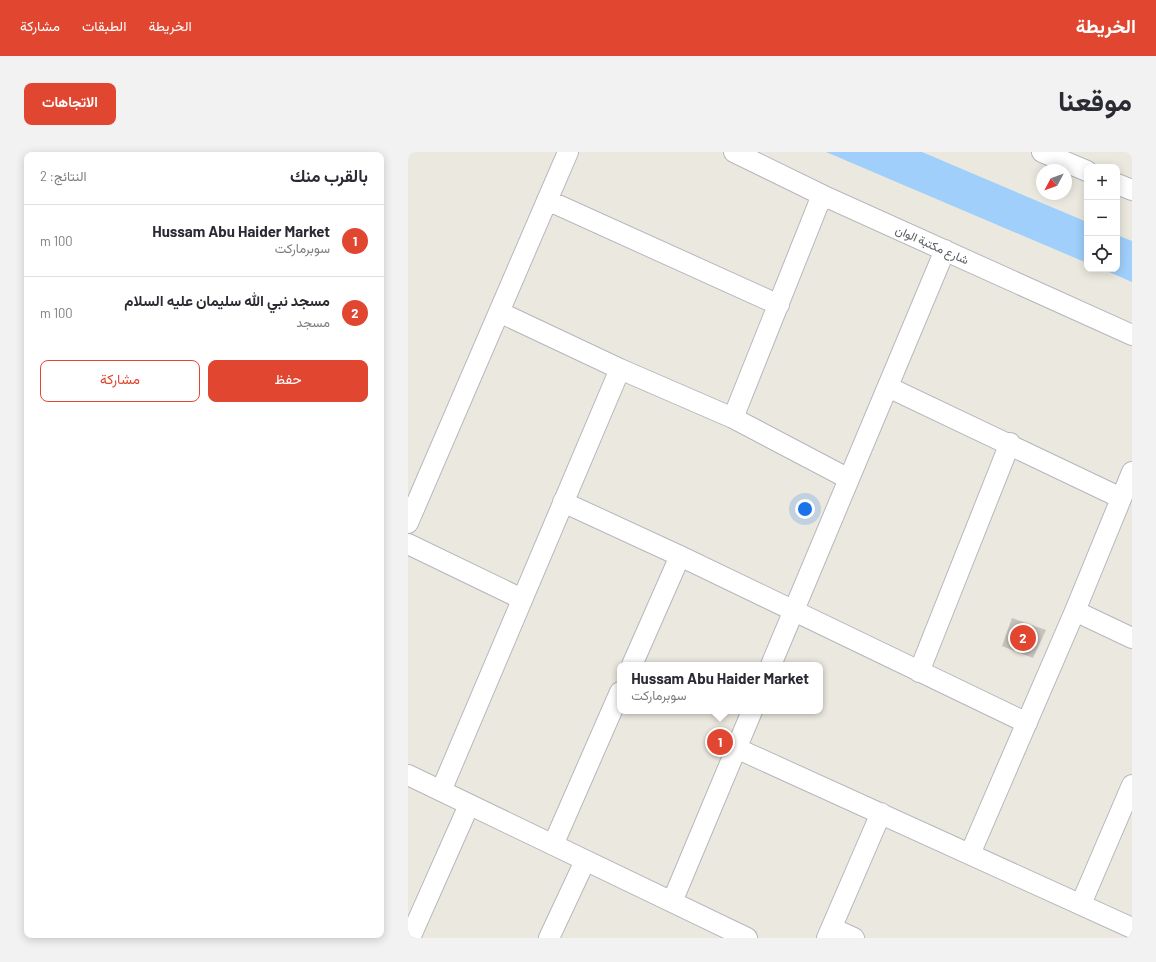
<!DOCTYPE html>
<html lang="ar">
<meta charset="utf-8">
<style>
body{margin:0;font-family:Barlow,Vazirmatn,sans-serif;background:#f2f2f3;color:#2b2b33;direction:rtl}
.controls{position:absolute;right:12px;top:12px;display:grid;overflow:hidden;border-radius:8px;box-shadow:0 2px 10px #0003}
.controls button{width:36px;height:36px;display:grid;place-items:center;padding:0;border:0;border-bottom:1px solid #e1e1e2;background:#fff;color:#2b2b33;font:20px sans-serif}
.compass{position:absolute;left:628px;top:12px;width:36px;height:36px;border-radius:50%;background:#fff;box-shadow:0 2px 10px #0003;rotate:229deg}
.you{position:absolute;left:397px;top:357px;width:14px;height:14px;margin:-10px;border:3px solid #fff;border-radius:50%;background:#1a73e8;box-shadow:0 0 0 6px #1a73e833}
.badge{display:grid;place-items:center;width:26px;height:26px;border-radius:50%;background:#e04630;color:#fff;font-size:13px;font-weight:700}
.pin{position:absolute;translate:-50% -50%;border:2px solid #fff;box-shadow:0 1px 4px #0006}
.popup{position:absolute;left:209px;top:510px;width:206px;height:52px;box-sizing:border-box;display:grid;place-content:center;border-radius:8px;background:#fff;filter:drop-shadow(0 1px 3px #0005);font-size:13px;white-space:nowrap;color:#7c7c81}
.popup b{font-size:15px;color:#2b2b33}
.popup::after{content:'';position:absolute;left:50%;top:100%;margin-left:-8px;border:8px solid transparent;border-top-color:#fff}
.list{margin:0;padding:0;list-style:none}
h2{display:flex;justify-content:space-between;align-items:center;height:52px;margin:0;padding:0 16px;font-size:17px}
h2 small{font-size:13px;font-weight:400;color:#7c7c81}
.list li{display:grid;grid-template-columns:26px 1fr auto;gap:12px;align-items:center;box-sizing:border-box;height:72px;padding:0 16px;border-top:1px solid #e1e1e2}
.list b{display:block;font-size:15px;white-space:nowrap}
.list p{margin:0;font-size:13px;white-space:nowrap;color:#7c7c81}
.list em{font-size:13px;font-style:normal;color:#7c7c81}
.actions{display:flex;gap:8px;padding:12px 16px}
.actions a{flex:1;padding:9px 0;border:1px solid #e04630;border-radius:8px;text-align:center;font-size:14px;color:#e04630}
.actions .main{background:#e04630;color:#fff}
.icon{flex:none;width:22px;height:22px;fill:none;stroke:currentColor;stroke-width:2;stroke-linecap:round;stroke-linejoin:round}
.map{position:relative;flex:none;width:724px;height:786px;overflow:hidden;direction:ltr;border-radius:8px}
header{display:flex;align-items:center;gap:24px;box-sizing:border-box;height:56px;padding:0 20px;background:#e04630;color:#fff}
header strong{font-size:19px}
nav{display:flex;gap:22px;margin-inline-start:auto;font-size:14px}
.intro{display:flex;align-items:center;justify-content:space-between;box-sizing:border-box;height:96px;padding:0 24px}
h1{margin:0;font-size:28px}
.button{padding:10px 18px;border-radius:8px;background:#e04630;color:#fff;font-size:14px;font-weight:700}
main{display:flex;gap:24px;padding:0 24px}
aside{flex:1;background:#fff;border-radius:8px;box-shadow:0 2px 10px #0003}
.map>svg:first-child{display:block}
.water{fill:#a0cffb}
.building{fill:#c6c3bd}
.lines{fill:none;stroke-linecap:round;stroke-linejoin:round}
.minor-casing{stroke:#b5b7bc;stroke-width:22}
.minor{stroke:#fff;stroke-width:20}
.labels{text-anchor:middle;stroke-width:3;stroke-linejoin:round;paint-order:stroke}
.street-label{font-size:12px;fill:#585b60;stroke:#fff}
</style>
<header>
<strong>الخريطة</strong>
<nav><a>الخريطة</a><a>الطبقات</a><a>مشاركة</a></nav>
</header>
<div class="intro"><h1>موقعنا</h1><a class="button">الاتجاهات</a></div>
<main>
<div class="map">
<svg width="724" height="786" viewBox="0 0 724 786">
<rect width="100%" height="100%" fill="#ebe9df"/>
<path class="water" d="M418,0H514L679,70V111Z
M709,83L724,89V130L694,117H709Z"/>
<path class="building" d="M604,466L638,478L625,506L594,494Z"/>
<g class="lines">
<g class="minor-casing">
<path id="minor" d="M326,0L414,43L724,183
M634,0L679,19
M709,32L724,38
M139,48L371,153
M91,160L212,217L325,266L441,327
M480,235L713,346
M325,266L414,43
M155,350L272,404L619,571
M0,371L160,0
M0,392L114,447
M667,459L724,486
M224,513L272,404
M363,513L537,98
M511,520L602,291
M328,596L724,776
M0,623L339,786
M33,639L212,217
M145,693L212,540
M562,702L667,459L724,320
M264,750L344,559
M673,752L724,633
M424,776L446,786
M2,786L61,653
M141,786L177,709
M419,786L473,661"/>
</g>
<use href="#minor" class="minor"/>
</g>
<g class="labels">
<g class="street-label">
<text transform="translate(524 93) rotate(24)" y="4">شارع مكتبة الوان</text>
</g>
</g>
</svg>
<div class="controls">
<button>+</button>
<button>−</button>
<button><svg class="icon" aria-label="locate" viewBox="0 0 24 24"><circle cx="12" cy="12" r="6"/><path d="M12 2v4M12 18v4M2 12h4M18 12h4"/></svg></button>
</div>
<svg class="compass" viewBox="-18 -18 36 36"><path d="M0-13l5 13h-10z" fill="#e53935"/><path d="M0 13l5-13h-10z" fill="#7c7c81"/></svg>
<div class="you"></div>
<div class="pin badge" style="left:312px;top:590px">1</div>
<div class="popup"><b>Hussam Abu Haider Market</b>سوبرماركت</div>
<div class="pin badge" style="left:615px;top:486px">2</div>
</div>
<aside>
<h2>بالقرب منك<small>النتائج: 2</small></h2>
<ul class="list">
<li><span class="badge">1</span><div><b>Hussam Abu Haider Market</b><p>سوبرماركت</p></div><em>100 m</em></li>
<li><span class="badge">2</span><div><b>مسجد نبي الله سليمان عليه السلام</b><p>مسجد</p></div><em>100 m</em></li>
</ul>
<div class="actions"><a class="main">حفظ</a><a>مشاركة</a></div>
</aside>
</main>
